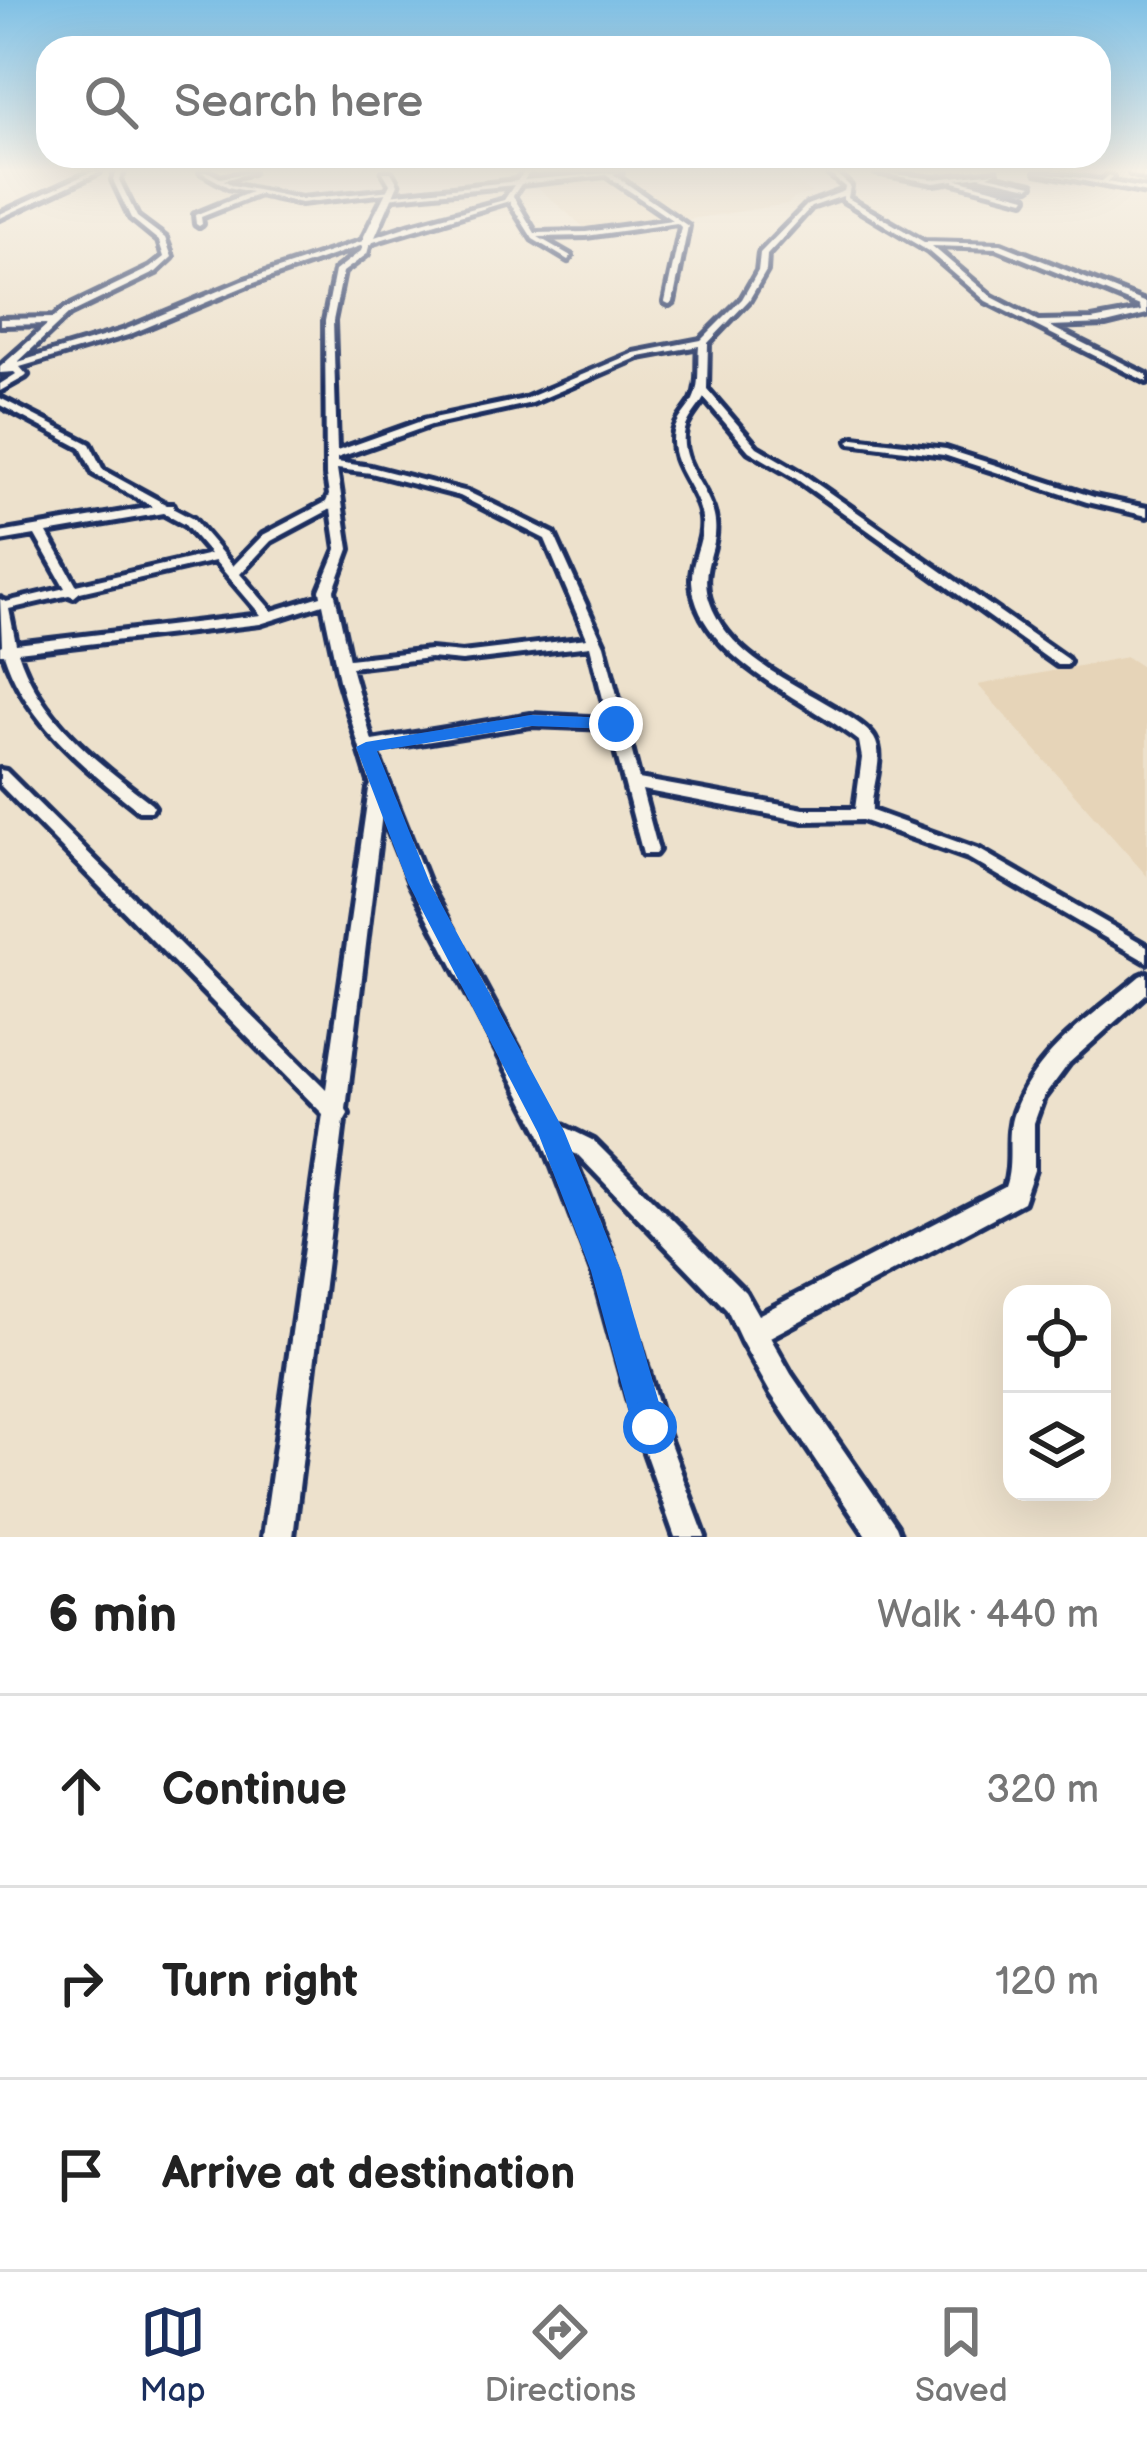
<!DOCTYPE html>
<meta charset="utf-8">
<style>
body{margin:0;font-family:"Balsamiq Sans",sans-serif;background:#f6f6f6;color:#222}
.controls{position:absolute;right:36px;bottom:36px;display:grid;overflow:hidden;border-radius:24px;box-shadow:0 12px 48px #0002}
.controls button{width:108px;height:108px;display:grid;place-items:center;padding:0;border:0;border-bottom:3px solid #e0e0e0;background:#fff;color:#222;font:60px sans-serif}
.stop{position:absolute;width:36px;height:36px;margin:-27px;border:9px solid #1a73e8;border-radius:50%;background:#fff}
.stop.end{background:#1a73e8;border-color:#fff;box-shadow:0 3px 12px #0008}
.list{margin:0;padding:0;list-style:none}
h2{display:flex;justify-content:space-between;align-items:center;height:156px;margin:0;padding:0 48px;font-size:51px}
h2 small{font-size:39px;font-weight:400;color:#767676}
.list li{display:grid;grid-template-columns:78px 1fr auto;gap:36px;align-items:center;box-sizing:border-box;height:192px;padding:0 48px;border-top:3px solid #e0e0e0}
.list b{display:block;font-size:45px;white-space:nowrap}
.list em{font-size:39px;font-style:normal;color:#767676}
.icon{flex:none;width:66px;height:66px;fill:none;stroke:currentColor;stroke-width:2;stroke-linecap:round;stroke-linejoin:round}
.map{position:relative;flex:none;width:1147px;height:1537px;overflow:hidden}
.search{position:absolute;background:#fff;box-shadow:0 12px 48px #0002;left:36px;right:36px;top:36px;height:132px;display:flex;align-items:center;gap:30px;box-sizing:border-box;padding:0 42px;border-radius:36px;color:#767676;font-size:45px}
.sheet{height:732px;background:#fff}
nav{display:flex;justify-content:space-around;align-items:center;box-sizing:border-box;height:168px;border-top:3px solid #e0e0e0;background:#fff;font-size:33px;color:#767676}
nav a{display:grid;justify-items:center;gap:6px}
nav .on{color:#1b2f5e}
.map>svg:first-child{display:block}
.built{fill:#e6d4b8}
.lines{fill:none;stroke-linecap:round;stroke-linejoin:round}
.street-casing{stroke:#1b2f5e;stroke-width:10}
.secondary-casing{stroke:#1b2f5e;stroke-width:9}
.highway-casing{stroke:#1b2f5e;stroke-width:9}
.street{fill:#f7f3e8;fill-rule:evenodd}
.secondary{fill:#f7f3e8;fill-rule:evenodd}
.highway{fill:#f7f3e8;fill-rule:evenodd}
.route{fill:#1a73e8}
</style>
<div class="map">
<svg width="1147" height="1537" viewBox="0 0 1147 1537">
<rect width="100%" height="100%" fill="#ede1cc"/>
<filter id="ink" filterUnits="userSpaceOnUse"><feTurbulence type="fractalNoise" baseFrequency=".00833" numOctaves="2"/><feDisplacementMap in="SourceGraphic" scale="24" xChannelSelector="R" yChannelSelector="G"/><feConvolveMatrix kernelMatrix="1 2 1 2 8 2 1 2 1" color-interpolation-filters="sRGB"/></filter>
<g filter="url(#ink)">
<path class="built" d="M631,172H781L812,193L794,198L788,204L685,220L612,175Z
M607,174L676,219L589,232L535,185Z
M1127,657L1147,670V876L978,685Z"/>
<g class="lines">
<g class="street-casing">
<path id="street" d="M91,172H99L0,218V214Z
M117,172H123L119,180L137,217L165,238L172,257L156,272L69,314L18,362L122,331L242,281L411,225L504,200L514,185L386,198L388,195L517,181L524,172H530L524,180L621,172L613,174L688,226L673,302L669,304L665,302L681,227L677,223L586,236L538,237L571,256L568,260L533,239L509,201L370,243L367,254L343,272L333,321L337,451L424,420L525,399L634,353L701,340L742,299L758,271L760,253L807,205L844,191L845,187L827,172H834L850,186L848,198L924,242L1001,244L1147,303V314L1106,324L1049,326L1147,375V382L986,301L928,251L843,200V196L811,207L767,255L766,271L749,300L708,343L707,389L757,447L800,472L1067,659L1069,662L1067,665H1057L792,476L749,451L704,398C698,409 688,418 685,430C677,462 708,486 714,516C722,553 692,568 715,614C739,661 796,684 838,710C849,717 867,727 874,738C886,758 870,789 872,811L980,850L1147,946V962L968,858L862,820L804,821L642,790L658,850L655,854H643L610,728L531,725L375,750L428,883L559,1124L594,1141L745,1292L758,1315L1005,1187C1014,1162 1005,1136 1014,1112C1035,1052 1094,1015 1140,976L1147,973V993L1069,1063L1043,1098L1034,1123V1170L1023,1202L770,1337L791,1374L896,1526L900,1537H867L771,1394L742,1342L727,1310L578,1155L571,1152L619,1272L664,1427L705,1537H675L636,1427L593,1272L540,1133L410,883L382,813L346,1109L348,1114L344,1121L293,1537H263L323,1114L0,785V770L6,771L326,1089L369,789L371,785L339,680L323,604L260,624L18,652C40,719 97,762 151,803L154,807L151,811H139C85,768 26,722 4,654H0V646L2,645L0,599L6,602L65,588L35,535L0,541V533L153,507L94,474L81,448L0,405V398L90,444L103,470L167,505H173L174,509L193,519L233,566L263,535L326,502L329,495L326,476L325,321L335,271L361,251L363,245L248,285L128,335L20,367L27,375L25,377L0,391V384L16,374L14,372L0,373V367L48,324L0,325V319L54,318L63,310L150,268L164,257L159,241L131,218L113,180ZM606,175L672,220L586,232L535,233L513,196L521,184ZM932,246L997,248L1140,306L1141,311L1092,320L1038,321L992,297ZM699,346C697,364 701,383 693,400C687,411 677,419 674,432C667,464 698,488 702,518C705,540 691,559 692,581C696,658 807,699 859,741L862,758L855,809H804L639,779L604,645L554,534L468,492L371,467L337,462V458L431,425L532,403L639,357ZM337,469L371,473L460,496L545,539L587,638L462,653L430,650L349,659L334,590L349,549ZM331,509L337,549L320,590L321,596L272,611L240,574L271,541ZM163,513L185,525L210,554L76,585L47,533ZM215,561L261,615L16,644L9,609L69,595L74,597L80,592ZM590,646L608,719L531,715L372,741L351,667L430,658L462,661Z
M201,172H209L220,178L252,172L224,180L232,185L301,199L392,190L395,192L301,203L259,194L201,217L202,224L199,226L196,224L195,215L251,192L228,187Z
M876,172L934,179L996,172L988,175L1032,185L1029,187L979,176L957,179L1026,197L1024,200L954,182V180L934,183Z
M1037,172L1102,181L1109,175L1112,177L1107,182L1147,189V193Z
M854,438L946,449L1094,497L1147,508V516L1087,502L944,455L850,443L849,441Z"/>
</g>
<g class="secondary-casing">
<path id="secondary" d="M383,172H391L398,184L372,244L367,247L362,244L364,236L390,184Z"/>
</g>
<g class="highway-casing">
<path id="highway" d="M1130,172H1147V179L1131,174Z"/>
</g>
<use href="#street" class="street"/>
<use href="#secondary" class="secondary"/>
<use href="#highway" class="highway"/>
</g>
</g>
<linearGradient id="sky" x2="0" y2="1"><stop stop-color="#7fc0e5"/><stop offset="0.44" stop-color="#f7f2e8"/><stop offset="1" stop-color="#f7f2e8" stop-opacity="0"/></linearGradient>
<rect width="1147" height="387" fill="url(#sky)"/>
<path class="route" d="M531,715L616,718L625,724L616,729L531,726L377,751L430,883L564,1131L621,1271L666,1427L661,1439L650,1444L638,1439L633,1427L591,1271L538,1133L408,883L356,747L366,742Z"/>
</svg>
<div class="controls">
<button><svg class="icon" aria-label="locate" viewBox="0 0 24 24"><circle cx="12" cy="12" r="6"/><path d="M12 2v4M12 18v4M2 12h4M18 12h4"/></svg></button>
<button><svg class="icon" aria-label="layers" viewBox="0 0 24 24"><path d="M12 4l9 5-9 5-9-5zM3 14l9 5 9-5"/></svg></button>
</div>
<div class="stop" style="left:650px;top:1427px"></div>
<div class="stop end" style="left:616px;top:724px"></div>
<div class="search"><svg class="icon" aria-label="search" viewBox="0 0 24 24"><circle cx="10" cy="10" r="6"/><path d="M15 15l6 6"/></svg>Search here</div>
</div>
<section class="sheet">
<h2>6 min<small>Walk · 440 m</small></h2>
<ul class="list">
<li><svg class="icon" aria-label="ahead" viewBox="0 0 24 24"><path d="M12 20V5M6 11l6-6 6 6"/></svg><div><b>Continue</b></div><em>320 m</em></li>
<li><svg class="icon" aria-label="right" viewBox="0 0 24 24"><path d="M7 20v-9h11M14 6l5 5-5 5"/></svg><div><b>Turn right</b></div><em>120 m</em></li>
<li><svg class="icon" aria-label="arrive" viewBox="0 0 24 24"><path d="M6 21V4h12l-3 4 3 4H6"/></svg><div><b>Arrive at destination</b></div></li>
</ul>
</section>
<nav>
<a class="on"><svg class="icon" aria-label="map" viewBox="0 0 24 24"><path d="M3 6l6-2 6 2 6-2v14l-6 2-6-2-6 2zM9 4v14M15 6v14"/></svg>Map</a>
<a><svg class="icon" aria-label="directions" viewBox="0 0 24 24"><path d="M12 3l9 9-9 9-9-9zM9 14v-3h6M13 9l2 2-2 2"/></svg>Directions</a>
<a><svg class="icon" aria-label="saved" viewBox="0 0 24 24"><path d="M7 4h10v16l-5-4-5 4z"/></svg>Saved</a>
</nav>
